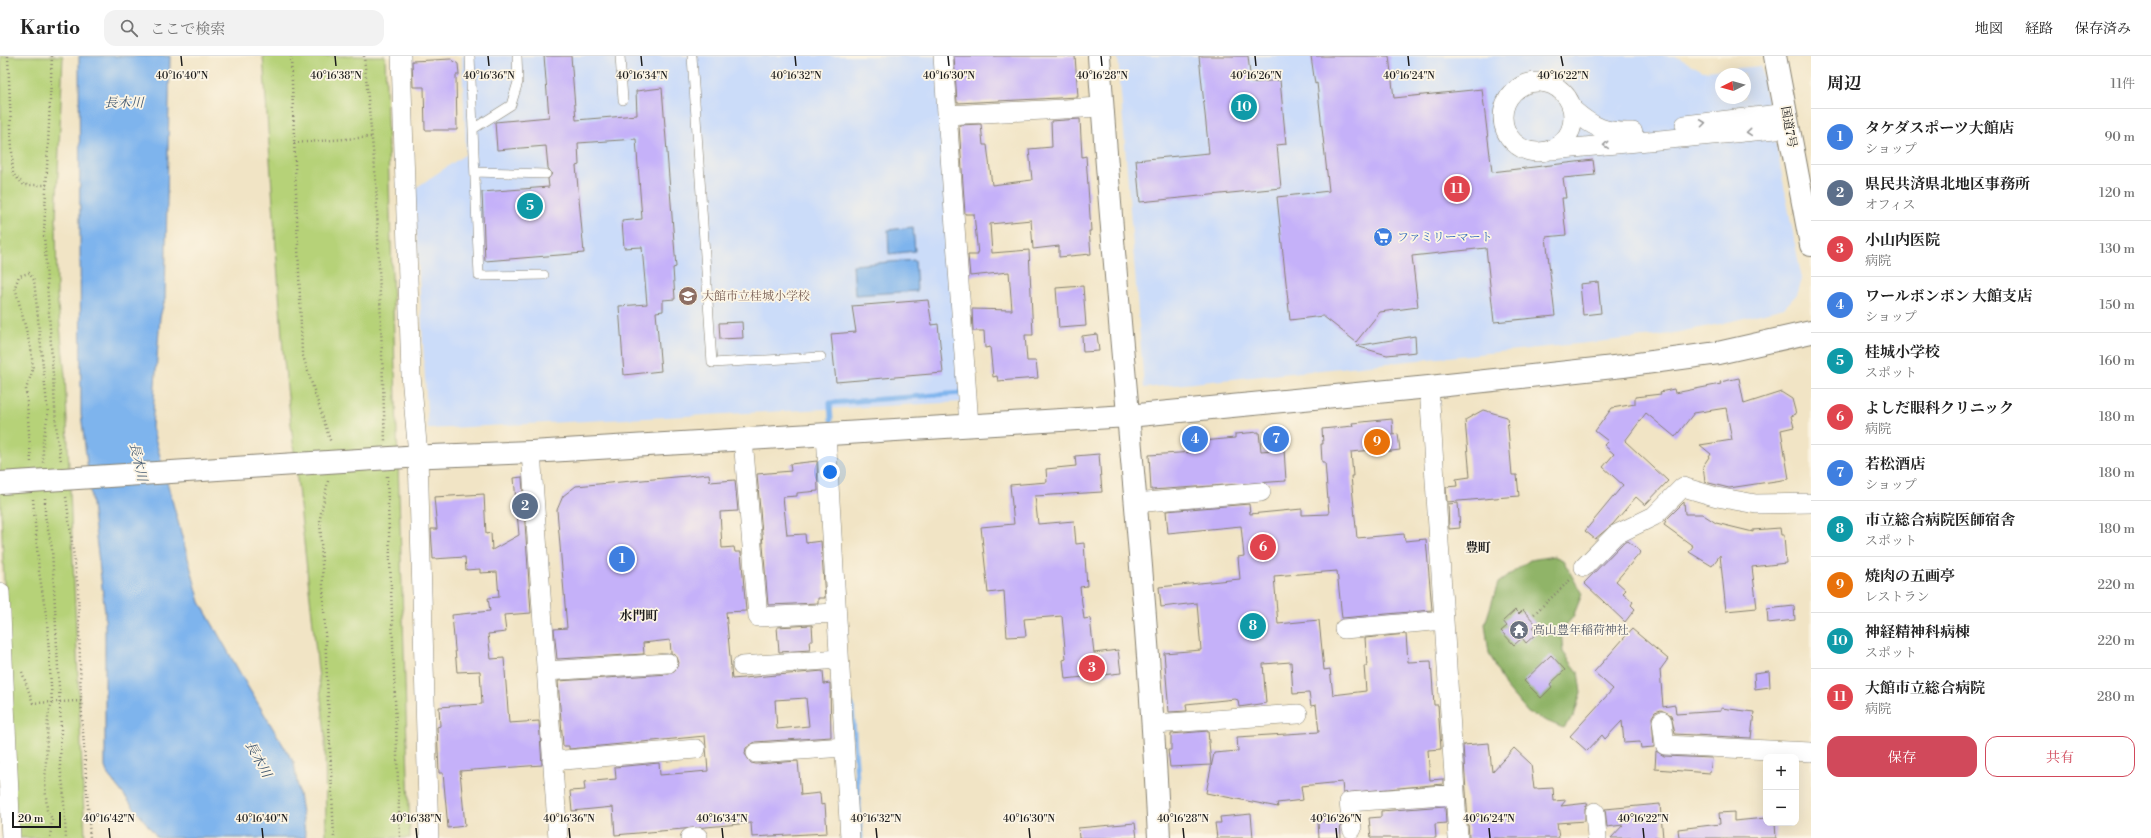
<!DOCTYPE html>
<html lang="ja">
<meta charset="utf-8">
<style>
body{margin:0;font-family:"Libre Bodoni","Noto Serif JP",serif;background:#f2f2f2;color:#222}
.controls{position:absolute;right:12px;bottom:12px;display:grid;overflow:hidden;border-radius:8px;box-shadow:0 4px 16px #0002}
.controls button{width:36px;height:36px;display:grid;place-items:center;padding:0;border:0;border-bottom:1px solid #e0e0e0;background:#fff;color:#222;font:20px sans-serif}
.compass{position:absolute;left:1715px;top:12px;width:36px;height:36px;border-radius:50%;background:#fff;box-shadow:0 4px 16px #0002;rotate:264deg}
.scale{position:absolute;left:12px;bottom:10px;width:49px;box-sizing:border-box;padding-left:4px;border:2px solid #1c1c1c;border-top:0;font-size:11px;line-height:14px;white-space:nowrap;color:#1c1c1c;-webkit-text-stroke:3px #fcf5e5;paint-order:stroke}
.you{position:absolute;left:830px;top:416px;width:14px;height:14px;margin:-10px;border:3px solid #fff;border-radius:50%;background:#1a73e8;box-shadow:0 0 0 6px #1a73e833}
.badge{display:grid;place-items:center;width:26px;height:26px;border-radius:50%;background:#d1495b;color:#fff;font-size:13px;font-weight:700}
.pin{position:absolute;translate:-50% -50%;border:2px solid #fff;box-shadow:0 1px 4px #0006}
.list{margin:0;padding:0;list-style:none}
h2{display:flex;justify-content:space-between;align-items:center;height:52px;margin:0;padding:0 16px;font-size:17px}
h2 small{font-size:13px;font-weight:400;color:#767676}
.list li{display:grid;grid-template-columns:26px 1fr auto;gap:12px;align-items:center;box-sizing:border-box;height:56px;padding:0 16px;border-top:1px solid #e0e0e0}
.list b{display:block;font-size:15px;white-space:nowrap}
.list p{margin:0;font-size:13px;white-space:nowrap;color:#767676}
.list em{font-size:13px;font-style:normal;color:#767676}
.actions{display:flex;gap:8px;padding:12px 16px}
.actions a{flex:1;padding:9px 0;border:1px solid #d1495b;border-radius:12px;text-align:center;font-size:14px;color:#d1495b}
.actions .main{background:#d1495b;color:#fff}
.icon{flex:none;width:22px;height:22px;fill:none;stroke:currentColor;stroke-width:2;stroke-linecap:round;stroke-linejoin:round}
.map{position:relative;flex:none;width:1811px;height:782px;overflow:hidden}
header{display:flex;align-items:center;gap:24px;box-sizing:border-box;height:56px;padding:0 20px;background:#fff;border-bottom:1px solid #e0e0e0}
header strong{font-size:19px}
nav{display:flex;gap:22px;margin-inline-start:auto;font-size:14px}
.search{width:280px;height:36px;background:#f2f2f2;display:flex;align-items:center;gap:10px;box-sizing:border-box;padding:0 14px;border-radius:12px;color:#767676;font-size:15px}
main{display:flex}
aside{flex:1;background:#fff}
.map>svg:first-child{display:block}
.built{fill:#cbdcf9;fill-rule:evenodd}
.green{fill:#b6d278;stroke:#69774a}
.forest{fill:#90b468;stroke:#566842}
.water{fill:#7eb4ed;stroke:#4d6884}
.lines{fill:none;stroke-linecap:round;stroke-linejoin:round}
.stream{stroke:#7eb4ed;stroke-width:5}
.building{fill:#c5b1f9;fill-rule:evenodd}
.lane-casing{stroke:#868070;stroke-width:10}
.street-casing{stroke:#868070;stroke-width:20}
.secondary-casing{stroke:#868070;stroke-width:24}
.highway-casing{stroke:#868070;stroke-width:24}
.path{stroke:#868070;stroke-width:2.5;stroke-dasharray:1 3;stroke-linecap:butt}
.lane{stroke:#fff;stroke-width:9}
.street{stroke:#fff;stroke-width:19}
.secondary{stroke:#fff;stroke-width:22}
.highway{stroke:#fff;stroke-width:22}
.secondary-bridge-casing{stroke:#868070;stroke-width:24;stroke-linecap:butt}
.secondary-bridge{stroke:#fff;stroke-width:22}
.oneway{stroke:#999}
.ticks{fill:none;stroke:#1c1c1c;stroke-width:1.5}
.labels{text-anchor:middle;stroke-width:3.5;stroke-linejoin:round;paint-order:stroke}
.street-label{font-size:12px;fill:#1c1c1c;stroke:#fcf5e5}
.shop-label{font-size:12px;fill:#366cbe;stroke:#fcf5e5;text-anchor:start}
.education-label{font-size:12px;fill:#785e54;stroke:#fcf5e5;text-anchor:start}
.worship-label{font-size:12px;fill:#5b616d;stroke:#fcf5e5;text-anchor:start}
.water-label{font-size:13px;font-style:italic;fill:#435970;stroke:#fcf5e5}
.neighbourhood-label{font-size:13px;font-weight:bold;fill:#1c1c1c;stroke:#fcf5e5}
.ticks-label{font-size:10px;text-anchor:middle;fill:#1c1c1c;stroke:#fcf5e5;stroke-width:3.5;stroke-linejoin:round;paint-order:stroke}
</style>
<header>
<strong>Kartio</strong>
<div class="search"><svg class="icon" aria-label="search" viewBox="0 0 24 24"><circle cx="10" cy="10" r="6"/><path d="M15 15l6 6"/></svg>ここで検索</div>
<nav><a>地図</a><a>経路</a><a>保存済み</a></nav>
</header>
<main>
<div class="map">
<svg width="1811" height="782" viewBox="0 0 1811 782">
<rect width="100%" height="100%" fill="#fcf5e5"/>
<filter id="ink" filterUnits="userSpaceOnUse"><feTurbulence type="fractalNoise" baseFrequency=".025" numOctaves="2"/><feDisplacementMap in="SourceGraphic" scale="8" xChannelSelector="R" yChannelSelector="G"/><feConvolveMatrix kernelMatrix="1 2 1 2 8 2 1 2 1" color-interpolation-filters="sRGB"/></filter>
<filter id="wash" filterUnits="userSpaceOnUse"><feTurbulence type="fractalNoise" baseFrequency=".012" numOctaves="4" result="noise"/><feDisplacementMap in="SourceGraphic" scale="16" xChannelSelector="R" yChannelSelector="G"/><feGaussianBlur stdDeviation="0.9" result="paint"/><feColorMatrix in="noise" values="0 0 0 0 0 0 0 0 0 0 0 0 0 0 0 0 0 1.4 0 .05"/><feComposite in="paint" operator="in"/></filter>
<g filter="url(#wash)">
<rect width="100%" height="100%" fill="#f1e4c5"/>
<path class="built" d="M462,0H937L963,346L428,373L414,133L466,98Z
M1118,0H1675L1703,15L1761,10L1802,224L1797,238L1784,252L1720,268L1664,279L1144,332ZM1721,18H1745V42H1721Z"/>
<path class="green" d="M1,0H63L56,163L57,239L65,319L85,782H15L0,433Z
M263,0H385L410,782H326L325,678L283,295Z"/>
<path class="forest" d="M1554,500L1563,504L1582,538L1573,561L1561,575L1563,596L1578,616L1581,636L1574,660L1563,672L1528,657L1505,630L1489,597L1485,568L1498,527L1530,504Z"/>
<path class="water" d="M79,0H170L165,243L160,261L152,371L200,546L248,631L294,707L306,782H158L108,719L105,711V556L81,358Z
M913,171L915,195L889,198L888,174Z
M915,204L917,235L855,239L853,209Z"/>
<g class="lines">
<path class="stream" d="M831,364L830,347L962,337V335
M852,649L861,782"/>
</g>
<g id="blocks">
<path class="building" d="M544,0H571L576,64L637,59L636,35L662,32L676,211L673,212L675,243L663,244V255L656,256L661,315L624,319L619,250L647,248L642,191L624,192L622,165L642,163L636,83L578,87L579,109L576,110L584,197L485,205L482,136L549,131L548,123L552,118L548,112L546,90L497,94L495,66L549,61Z
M954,0H1075L1078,41L957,47Z
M1199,0H1248L1251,27L1280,24L1286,88L1277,89L1281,132L1140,146L1136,104L1209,97Z
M1311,0H1389L1394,42L1482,33L1492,116L1593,104L1595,119L1563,122L1566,142H1562L1566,179L1546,181L1555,260L1494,266L1486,192L1412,200L1418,251L1380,256L1356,286L1323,260L1290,264L1277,141L1329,135L1317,27L1315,28Z
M451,3L458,8L459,19H456L457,74H425L424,31H413L412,5Z
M1080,63L1082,101L1086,100L1091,175H1089L1091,198L1059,201V190L1033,193L1031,164L990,168L992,197L1029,194L1033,279H1025L1027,305H1036L1038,322L998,325L997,320L993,321L990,291L985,292L984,275H973L972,253L1012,254L1009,216L970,220L968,199H978L974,158H965L959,69L981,68L983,89H987L992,129L1032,124L1029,93L1052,91L1051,65Z
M1598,226L1601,257L1583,259L1580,228Z
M1083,230L1086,270L1059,272L1056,232Z
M928,244L932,269L938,268L943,317L836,326L831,278L856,276L852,250Z
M742,266L743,282L720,283L719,267Z
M1097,278L1099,295L1083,296L1082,280Z
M1415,280L1416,296L1387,299L1356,290Z
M1739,322L1744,348L1781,336L1792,343L1796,358L1791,360L1794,371L1781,374L1789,423L1729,432L1705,426L1703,410L1711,398L1700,389L1732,384L1726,352L1694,357L1675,381L1646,357L1625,385L1668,425L1645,449L1636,441L1613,468L1595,483L1585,475L1623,429L1603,411L1614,398L1604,389L1608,385L1595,375L1612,352L1635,348V341L1661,338L1660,336L1674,333L1675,337L1721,328L1720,326Z
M1483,354L1507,361L1512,419H1517L1519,440L1447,446L1446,431L1457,430L1456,423L1470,421L1465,364Z
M1392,363L1393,379L1398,378L1400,394L1384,396L1383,393L1351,396L1353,420H1351L1357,482L1404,478L1405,485L1426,483L1432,554L1342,562L1337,515L1274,520L1278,568L1319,564L1324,614L1330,613L1333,639L1366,635L1364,610H1367L1365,582L1406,578L1408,606L1431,605L1434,649H1438L1441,693L1428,694L1430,724L1443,723V728L1343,737L1342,726L1301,730L1303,744L1277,747L1278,751L1206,737L1214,697L1238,695L1237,681L1319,676L1316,649L1311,650L1309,637L1293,638L1291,606L1263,608L1266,647L1239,651L1238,644L1235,643L1186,648L1187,655L1169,656L1164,597L1201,594L1197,547L1161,551L1159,531L1240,523L1238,501L1244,500L1241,470L1168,477L1166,455L1249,448L1250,458L1302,453V459L1329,458L1325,406H1322L1321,388H1323L1322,373L1353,370L1352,367Z
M1259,376L1261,395L1284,393L1286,425L1151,434L1149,399L1193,396L1192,386L1235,382V378Z
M1099,398L1102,436L1035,440L1038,468L1074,465L1076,488L1084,487L1087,530L1080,531L1084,563L1090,562L1094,597L1118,594L1121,617L1065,623L1063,604L1066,603L1062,560L1024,563L1026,580L1007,581L1004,535L988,537L981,471L1014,468L1010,429L1047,426L1046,413L1076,410L1075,400Z
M817,405L818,435L797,437V440L783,441L787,479L805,478L806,487L821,485L825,542H818V547L768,549L757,418L791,415L790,408Z
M709,418L710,426L735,424L738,455L720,456L722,492L734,491L735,496H741L746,555L726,556L732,623L823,615L824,628L830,627L831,681L755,686L746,692L745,698L751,707L756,708L798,705L801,739L820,737L821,749L825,748L827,777L752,781L751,767L615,779L613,751L572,755L570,735L585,734L584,726L616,723L615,711L659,707L660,719L708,715L705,680L569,693V690H563L558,625L669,618L674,616L679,607L677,601L671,597L670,584L643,587L644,598L557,603L554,573L567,572L557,454L563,440L576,430ZM806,642L809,670L777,673L775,644Z
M522,421L531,557L504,559L506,576L488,578L491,603L504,602L509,667L539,665L542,709L460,715L465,770L448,772L443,717H439L437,671L440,670L439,651L482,648L480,615L457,616L452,559L490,555L488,542L499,541L497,516L480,517V513L466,514L465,501L433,503L431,473H437L434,441L484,438L486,478L491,477L492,494L519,479L514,422Z
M1684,446L1685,458H1702L1716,467L1753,476V474L1780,472L1781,479H1784L1786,507L1752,511L1757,552L1726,555L1720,499L1712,510L1689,496L1693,490L1664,469L1666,464Z
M1458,447L1460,472L1449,473L1448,448Z
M1628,485L1641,496L1616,525L1626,534L1623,537L1633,546L1631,549L1635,553L1625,566L1584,527L1622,488Z
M1794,550L1795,564L1768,567L1767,553Z
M1515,554L1519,558L1523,554L1536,568L1533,572L1537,577L1526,587L1522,582L1514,589L1501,575L1507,570L1503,565Z
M812,569L813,585H809L810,594L779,596L777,571Z
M1632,573L1668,603L1660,614L1663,651L1675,649L1676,658L1721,655V652L1754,656L1751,682L1675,678L1671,659L1661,654L1655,656L1652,661L1654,691L1641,692L1640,686L1624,687L1622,665L1605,683L1602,679L1587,695L1570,680L1613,633L1594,616Z
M1551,599L1565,614L1550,628L1552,631L1541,642L1524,625Z
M1769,615L1770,631L1755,633L1754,617Z
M1208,675L1211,709L1170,711L1168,694H1171V678Z
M1489,687L1492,716L1514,692L1531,708L1534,733L1553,732L1554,745L1566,744L1561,750L1588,747L1585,752V765L1557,767L1559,782H1469L1463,689Z
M1656,695L1664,700L1712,702L1710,717L1655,713Z
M1660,748L1663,782H1611L1623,769L1607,771L1605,753Z
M1445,750L1446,767L1435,768L1436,782H1371L1369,762L1381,761V755Z
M1734,756V765L1766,762V767H1775L1776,782H1679L1678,773L1720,768L1719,757Z
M1251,758L1253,782H1217L1215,767H1221L1220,761Z
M1340,764L1341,782H1319L1318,766Z
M1135,767L1137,782H1079L1078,772Z"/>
</g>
</g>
<g filter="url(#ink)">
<use href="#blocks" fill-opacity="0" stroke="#868070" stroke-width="1"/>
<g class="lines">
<g class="lane-casing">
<path id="lane" d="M470,0L479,220L544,219
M620,0L623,44
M692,0L712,307L821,301
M473,73L511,49L518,26L517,0
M475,116L546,118"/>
</g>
<g class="street-casing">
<path id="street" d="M401,0L411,319L418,399L429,782
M943,0L969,369
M1503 61a35 35 0 1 1 70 0a35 35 0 1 1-70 0Z
M1573,54C1594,72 1605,77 1633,76
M947,59L1102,51
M1685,69L1787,57
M1552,94L1788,72
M1429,331L1458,782
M826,378L850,782
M743,383L758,561L836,557
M531,396L558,782
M1135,447L1261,436
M1584,511L1615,479L1654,460L1683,431L1717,441L1756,448L1811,447
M0,536L11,782
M1344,573L1444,564
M742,610L839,603
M547,615L668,607
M1662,665L1665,689L1811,696
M1154,668L1298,658
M756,697L844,691
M552,705L696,693
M1595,756L1597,782
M1352,773L1349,746L1455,738
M690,782L698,781"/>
</g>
<g class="secondary-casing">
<path id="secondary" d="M1099,0C1116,261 1147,521 1159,782
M406,401L531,396L1128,360L1429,331L1623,310L1718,297L1811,276"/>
</g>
<g class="highway-casing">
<path id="highway" d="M1775,0L1811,189"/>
</g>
<path class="path" d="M8,0L13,118L24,129H47
M52,0L44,178L57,383L61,405
M291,0L302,297L331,387
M364,0L376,125L385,385
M294,87L371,81
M31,406L26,333L33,313L31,293L15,231L19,220L29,217L34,224L48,358L43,386V407
M387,420L400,782
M328,425L320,462L334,782
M66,441L78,532L81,645L90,782
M45,442V460L52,492L61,672L60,710L63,730L66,782
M33,443L39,515L47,565L52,646L48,661L45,727L47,754L52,763L50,782
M1534,558L1571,523
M22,616L33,647L81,645"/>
<use href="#lane" class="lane"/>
<use href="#street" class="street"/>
<use href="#secondary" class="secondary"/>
<use href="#highway" class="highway"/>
<g class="secondary-bridge-casing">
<path id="secondary-bridge" d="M0,427L406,401"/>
</g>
<use href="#secondary-bridge" class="secondary-bridge"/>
</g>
<defs><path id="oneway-chevron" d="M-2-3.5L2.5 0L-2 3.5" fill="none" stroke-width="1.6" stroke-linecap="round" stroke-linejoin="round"/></defs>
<g class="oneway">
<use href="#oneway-chevron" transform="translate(1703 67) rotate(-7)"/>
<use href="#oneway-chevron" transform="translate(1749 76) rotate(175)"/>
<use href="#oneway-chevron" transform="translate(1606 89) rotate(175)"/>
</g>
</g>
<path class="ticks" d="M181,0L182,10M335,0L336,10M488,0L489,10M641,0L642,10M795,0L796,10M948,0L949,10M1101,0L1102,10M1255,0L1256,10M1408,0L1409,10M1561,0L1563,10M109,772L110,782M262,772L263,782M416,772L417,782M569,772L570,782M722,772L723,782M876,772L877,782M1029,772L1030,782M1183,772L1184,782M1336,772L1337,782M1489,772L1490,782M1643,772L1644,782"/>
<defs>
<g id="supermarket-disc" transform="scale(1)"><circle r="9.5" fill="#3f7fe0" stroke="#fcf5e5"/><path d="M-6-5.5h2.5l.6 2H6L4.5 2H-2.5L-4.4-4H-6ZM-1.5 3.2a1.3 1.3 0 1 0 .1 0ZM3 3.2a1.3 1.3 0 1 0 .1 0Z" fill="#fff"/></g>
<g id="school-disc" transform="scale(1)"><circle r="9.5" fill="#8d6e63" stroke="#fcf5e5"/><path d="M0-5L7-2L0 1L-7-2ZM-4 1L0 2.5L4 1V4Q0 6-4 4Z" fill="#fff"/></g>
<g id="temple-disc" transform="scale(1)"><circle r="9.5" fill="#6b7280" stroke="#fcf5e5"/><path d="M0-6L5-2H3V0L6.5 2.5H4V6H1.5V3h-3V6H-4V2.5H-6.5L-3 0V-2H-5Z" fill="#fff"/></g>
</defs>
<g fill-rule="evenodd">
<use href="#supermarket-disc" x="1383" y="181"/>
<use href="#school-disc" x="688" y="240"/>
<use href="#temple-disc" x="1519" y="574"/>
</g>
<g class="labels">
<g class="street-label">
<text transform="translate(1789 71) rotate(80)" y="4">国道7号</text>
</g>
<g class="shop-label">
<text x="1397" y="185">ファミリーマート</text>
</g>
<g class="education-label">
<text x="702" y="244">大館市立桂城小学校</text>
</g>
<g class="worship-label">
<text x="1533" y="578">高山豊年稲荷神社</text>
</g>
<g class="water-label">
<text x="124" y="51">長木川</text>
<text transform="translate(139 406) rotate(77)" y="5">長木川</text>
<text transform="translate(259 703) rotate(61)" y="5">長木川</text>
</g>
<g class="neighbourhood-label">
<text x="1478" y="496">豊町</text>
<text x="639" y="564">水門町</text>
</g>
</g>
<g class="ticks-label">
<text x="182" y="23">40°16'40"N</text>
<text x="336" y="23">40°16'38"N</text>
<text x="489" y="23">40°16'36"N</text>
<text x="642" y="23">40°16'34"N</text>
<text x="796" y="23">40°16'32"N</text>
<text x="949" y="23">40°16'30"N</text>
<text x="1102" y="23">40°16'28"N</text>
<text x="1256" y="23">40°16'26"N</text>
<text x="1409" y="23">40°16'24"N</text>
<text x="1563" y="23">40°16'22"N</text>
<text x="109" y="766">40°16'42"N</text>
<text x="262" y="766">40°16'40"N</text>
<text x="416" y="766">40°16'38"N</text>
<text x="569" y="766">40°16'36"N</text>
<text x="722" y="766">40°16'34"N</text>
<text x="876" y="766">40°16'32"N</text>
<text x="1029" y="766">40°16'30"N</text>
<text x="1183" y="766">40°16'28"N</text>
<text x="1336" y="766">40°16'26"N</text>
<text x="1489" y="766">40°16'24"N</text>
<text x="1643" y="766">40°16'22"N</text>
</g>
</svg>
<div class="controls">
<button>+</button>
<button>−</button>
</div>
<svg class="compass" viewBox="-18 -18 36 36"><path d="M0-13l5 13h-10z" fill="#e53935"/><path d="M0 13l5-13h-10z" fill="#767676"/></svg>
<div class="scale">20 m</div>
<div class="you"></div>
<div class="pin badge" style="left:622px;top:503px;background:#3f7fe0">1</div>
<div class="pin badge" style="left:525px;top:450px;background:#5c6f8a">2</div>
<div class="pin badge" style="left:1092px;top:612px;background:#e0444e">3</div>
<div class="pin badge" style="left:1195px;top:383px;background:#3f7fe0">4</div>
<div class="pin badge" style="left:530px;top:150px;background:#0f9aa8">5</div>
<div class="pin badge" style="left:1263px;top:491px;background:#e0444e">6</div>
<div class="pin badge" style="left:1276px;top:383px;background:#3f7fe0">7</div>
<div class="pin badge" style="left:1253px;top:570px;background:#0f9aa8">8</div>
<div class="pin badge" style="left:1377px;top:386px;background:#e8710a">9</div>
<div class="pin badge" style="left:1244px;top:51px;background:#0f9aa8">10</div>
<div class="pin badge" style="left:1457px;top:133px;background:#e0444e">11</div>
</div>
<aside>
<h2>周辺<small>11件</small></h2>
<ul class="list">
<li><span class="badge" style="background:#3f7fe0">1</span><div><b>タケダスポーツ大館店</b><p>ショップ</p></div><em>90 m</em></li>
<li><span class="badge" style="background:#5c6f8a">2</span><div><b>県民共済県北地区事務所</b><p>オフィス</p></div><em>120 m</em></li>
<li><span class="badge" style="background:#e0444e">3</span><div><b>小山内医院</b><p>病院</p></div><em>130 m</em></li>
<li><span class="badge" style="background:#3f7fe0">4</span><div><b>ワールボンボン 大館支店</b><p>ショップ</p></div><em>150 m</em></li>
<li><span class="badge" style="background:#0f9aa8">5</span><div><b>桂城小学校</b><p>スポット</p></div><em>160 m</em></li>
<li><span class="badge" style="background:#e0444e">6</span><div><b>よしだ眼科クリニック</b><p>病院</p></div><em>180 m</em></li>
<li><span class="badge" style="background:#3f7fe0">7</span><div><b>若松酒店</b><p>ショップ</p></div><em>180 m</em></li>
<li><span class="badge" style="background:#0f9aa8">8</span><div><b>市立総合病院医師宿舎</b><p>スポット</p></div><em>180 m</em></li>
<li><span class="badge" style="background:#e8710a">9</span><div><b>焼肉の五画亭</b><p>レストラン</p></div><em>220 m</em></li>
<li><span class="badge" style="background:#0f9aa8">10</span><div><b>神経精神科病棟</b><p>スポット</p></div><em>220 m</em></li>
<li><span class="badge" style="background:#e0444e">11</span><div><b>大館市立総合病院</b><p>病院</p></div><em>280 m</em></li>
</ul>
<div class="actions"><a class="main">保存</a><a>共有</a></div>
</aside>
</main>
